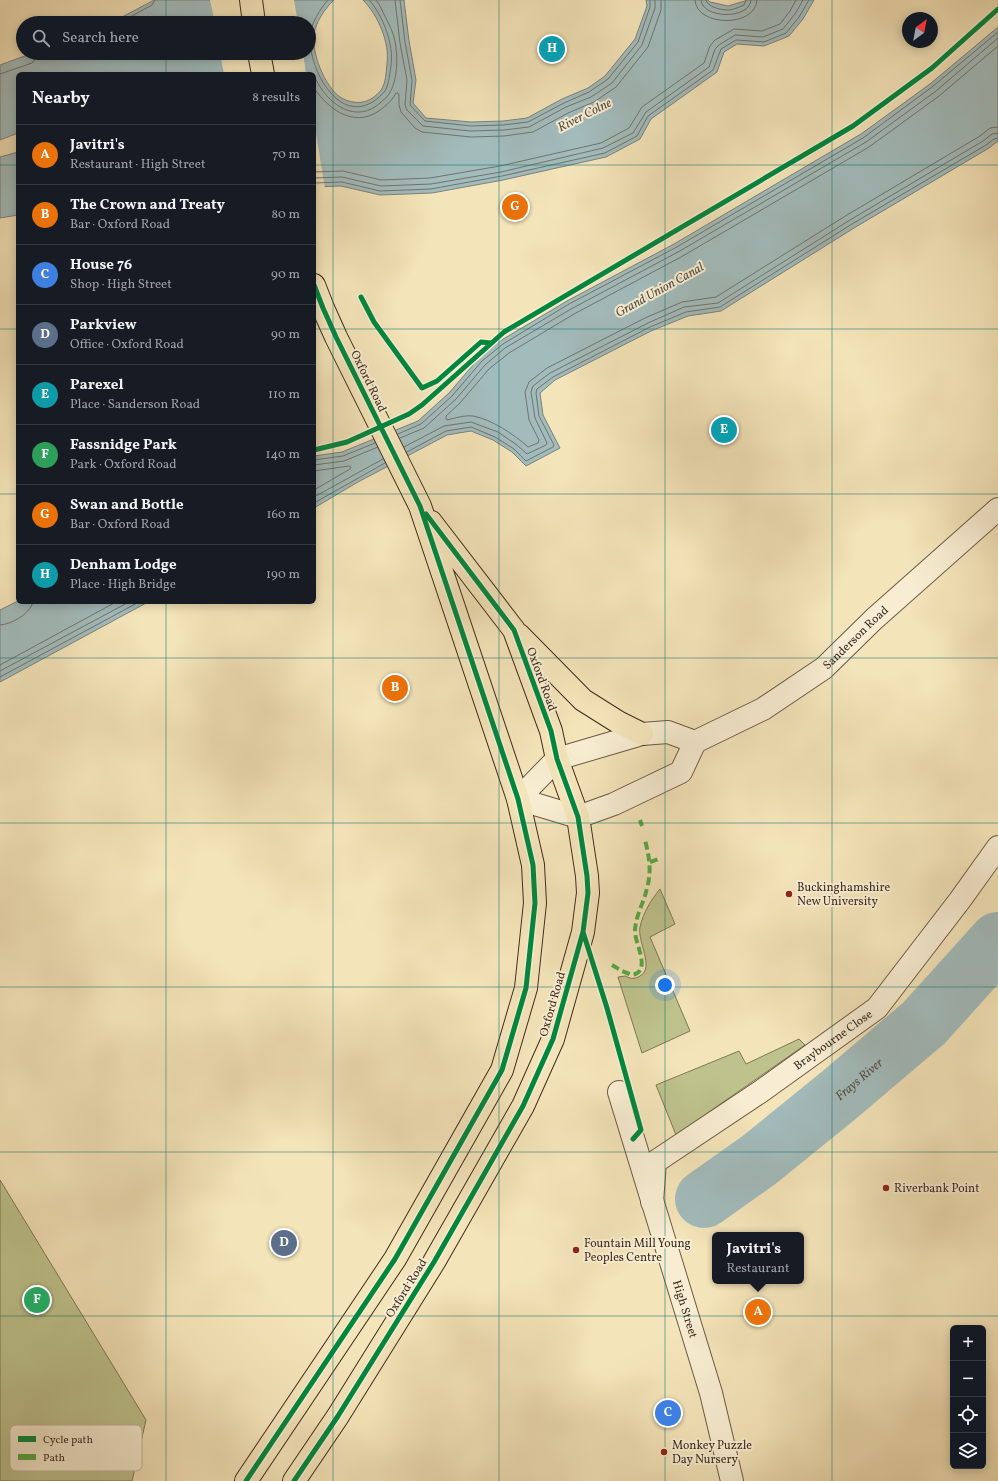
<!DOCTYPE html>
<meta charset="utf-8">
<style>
body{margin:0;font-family:Vollkorn,serif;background:#20242c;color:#f1f3f6}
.controls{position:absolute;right:12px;bottom:12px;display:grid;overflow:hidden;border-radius:6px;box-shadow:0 2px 10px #0003}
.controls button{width:36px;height:36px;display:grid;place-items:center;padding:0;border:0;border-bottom:1px solid #363941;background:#171b24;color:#f1f3f6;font:20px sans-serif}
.compass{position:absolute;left:902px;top:12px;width:36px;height:36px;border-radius:50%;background:#171b24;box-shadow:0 2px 10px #0003;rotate:32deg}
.you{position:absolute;left:665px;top:985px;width:14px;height:14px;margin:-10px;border:3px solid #fff;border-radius:50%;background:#1a73e8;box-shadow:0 0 0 6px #1a73e833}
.badge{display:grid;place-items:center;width:26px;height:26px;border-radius:50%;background:#c59692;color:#fff;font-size:13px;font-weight:700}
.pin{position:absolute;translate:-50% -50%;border:2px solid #fff;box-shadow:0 1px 4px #0006}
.popup{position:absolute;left:712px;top:1232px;width:92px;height:52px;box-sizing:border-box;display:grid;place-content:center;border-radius:6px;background:#171b24;filter:drop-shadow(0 1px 3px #0005);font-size:13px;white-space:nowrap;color:#9ea1a6}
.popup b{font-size:15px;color:#f1f3f6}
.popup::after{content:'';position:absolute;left:50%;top:100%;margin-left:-8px;border:8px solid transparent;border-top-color:#171b24}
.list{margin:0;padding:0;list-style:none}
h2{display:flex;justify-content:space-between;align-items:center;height:52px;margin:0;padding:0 16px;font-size:17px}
h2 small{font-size:13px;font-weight:400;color:#9ea1a6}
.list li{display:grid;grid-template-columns:26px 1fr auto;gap:12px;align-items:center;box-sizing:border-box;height:60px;padding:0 16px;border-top:1px solid #363941}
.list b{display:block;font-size:15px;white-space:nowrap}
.list p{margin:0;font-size:13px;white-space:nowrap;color:#9ea1a6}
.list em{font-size:13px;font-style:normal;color:#9ea1a6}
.icon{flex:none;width:22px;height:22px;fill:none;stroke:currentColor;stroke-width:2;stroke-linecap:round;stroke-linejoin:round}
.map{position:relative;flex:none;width:998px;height:1481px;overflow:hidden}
.search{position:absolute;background:#171b24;box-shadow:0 2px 10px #0003;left:16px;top:16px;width:300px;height:44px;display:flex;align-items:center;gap:10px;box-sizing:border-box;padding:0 14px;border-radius:22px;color:#9ea1a6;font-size:15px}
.panel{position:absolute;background:#171b24;box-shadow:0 2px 10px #0003;left:16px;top:72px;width:300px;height:532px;border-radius:6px}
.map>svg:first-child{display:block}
.green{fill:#bec38d;stroke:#7e7856}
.water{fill:#a2bbbb;stroke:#7a827d}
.pier{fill:#f4e4b9}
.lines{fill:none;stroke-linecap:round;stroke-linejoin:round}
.shore{stroke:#70746e;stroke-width:1}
.river{stroke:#a2bbbb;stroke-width:58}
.street-casing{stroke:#6c5a46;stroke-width:24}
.primary-casing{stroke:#3e2c20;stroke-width:24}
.street{stroke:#f8edd2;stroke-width:22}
.primary{stroke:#f4e4b9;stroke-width:22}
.quiet{stroke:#55ab43;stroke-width:4;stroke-dasharray:8 4;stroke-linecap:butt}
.cycleway-casing{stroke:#f8edd2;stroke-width:8}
.cycleway{stroke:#00873e;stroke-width:5}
.grid{fill:none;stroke:#0f766e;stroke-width:1;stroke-opacity:0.55}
.poi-dot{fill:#8f2418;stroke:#f8edd2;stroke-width:1.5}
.labels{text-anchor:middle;stroke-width:4;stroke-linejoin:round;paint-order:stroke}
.street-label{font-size:12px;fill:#3e2c20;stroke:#f8edd2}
.poi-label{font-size:12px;fill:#3e2c20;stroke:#f8edd2;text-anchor:start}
.water-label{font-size:13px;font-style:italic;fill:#575047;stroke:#f8edd2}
.key{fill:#f8edd2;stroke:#c0b39d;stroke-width:1}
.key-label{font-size:11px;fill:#3e2c20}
</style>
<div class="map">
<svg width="998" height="1481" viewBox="0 0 998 1481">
<rect width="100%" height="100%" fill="#f4e4b9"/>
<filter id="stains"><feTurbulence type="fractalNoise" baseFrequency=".005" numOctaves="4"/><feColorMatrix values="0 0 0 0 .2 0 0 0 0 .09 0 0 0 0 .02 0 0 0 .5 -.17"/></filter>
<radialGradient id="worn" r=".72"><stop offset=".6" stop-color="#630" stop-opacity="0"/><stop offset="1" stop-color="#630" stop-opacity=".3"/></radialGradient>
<path class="green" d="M660,889L675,924L650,937L690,1031L642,1053L618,977L626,976C630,979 635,979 640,976C655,968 637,941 640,927C643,913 651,900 660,889Z
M799,1039L805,1045L676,1135L656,1085L739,1051L746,1064Z
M0,1180L146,1420L132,1481H0Z"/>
<path class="water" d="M154,0H334C325,8 316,22 314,34C311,52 325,87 340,97C355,106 370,104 381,90C386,83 386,72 387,64C390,43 378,15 363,0H404L409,41L416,80L413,103L426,118L471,122L503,121L527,118L562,99L588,88L605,76L635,39L647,6L646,0H708L710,2L728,6L748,0H814L803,19L789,36L764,46L737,44L724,52L717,72L651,119L640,139L606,157L503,180L432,193L380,195L341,186L314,187V74H18V133L0,140V65L33,53H309V23H111Z
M998,27V141L989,148L854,228L721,311L688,316L651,331L555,380L540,393L543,415L560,448L526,466L512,452L493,440L471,431L447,435L358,482L314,508V456L342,452L418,421L449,393L479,358L500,341L567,301L674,244L861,134L930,84Z
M18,152V215L0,218V157Z
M18,601V602H148L0,682V610Z
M749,1149L770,1174L715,1213L695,1185Z"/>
<path class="pier" d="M210,0H294L298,23H215Z
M220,53H303L306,74H224Z
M314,121L325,189H314Z"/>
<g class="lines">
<path class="shore" d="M328,0C321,7 310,26 310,35C309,57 320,85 337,99C350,110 365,109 378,98C380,96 383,94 385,91C389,84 390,73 391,65C394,45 383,15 369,0
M395,0L400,43L407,80L405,105L407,110L423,126L470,131L504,130L529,127L566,107L591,97L612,83L642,45L655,8V0
M400,0L405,42L412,80L410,105L425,121L471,126L503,125L528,122L564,103L589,92L608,79L638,42L650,7V0
M695,0C696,27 756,28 757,0
M701,0C702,19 750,20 751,0
M706,0C707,7 721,10 728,10C733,10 739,7 744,5L746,0
M119,23L152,5L155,0
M998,46L939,96L869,147L681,257L574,314L509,353L489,369L460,403L446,416V418L447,420C455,418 465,415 473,416C491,419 515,435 528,447L538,443L539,440L529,420L525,392L529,382L547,368L645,318L682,302L716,297L847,215L980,136L990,128L998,127
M0,74L32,63L36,58L37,53
M314,75C324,101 354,126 380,103C383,100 387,98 389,94C398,80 398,57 395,41C393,30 384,15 379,4L376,0
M314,88C330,112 358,130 384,107C389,103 393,99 396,93H398L399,95V105L401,112L415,128L422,132L471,137L504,136L533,132L568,113L594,102L616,87L648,47L661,10V0
M314,172L343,171L381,180L430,178L500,166L601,143L629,128L642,107L704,63L710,46L715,40L734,29L762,31L780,24L790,11L796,0
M314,178L342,177L381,186L431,184L501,172L603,148L633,133L646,112L709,67L715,49L719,45L735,35L763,37L783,29L795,14L803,0
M314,183L342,182L380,191L431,189L502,176L605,153L637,136L648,116L713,70L721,49L736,40L764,42L786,33L799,17L809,0
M398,434L421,424L452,396L482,361L503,344L569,304L675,248L863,138L932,87L998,32
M400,438L424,428L456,399L485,365L505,348L571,309L678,252L866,142L936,91L998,38
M404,447L444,426L471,422L498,432L517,445L527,454L546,445L547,443L535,418L531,392L533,386L550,373L648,323L684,307L718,303L850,220L983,141L992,134L998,133
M407,452L446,431L471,427L495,437L514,449L526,461L553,447L554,445L539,416L536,393L537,389L553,377L650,327L686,312L720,307L852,224L986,145L994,139L998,138
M314,460L343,456L375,443
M314,465L344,461L378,447
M314,471L349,466L351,467L350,469L314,490
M314,497L383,459
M314,503L385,463
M0,625C12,624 30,614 33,602
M0,665L116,602
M0,671L129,602
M0,677L139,602
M748,1155L763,1172V1174L717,1206H715L702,1188V1186Z
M747,1162L756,1171V1173L718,1199H716L709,1189V1187Z"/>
<path class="river" id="s1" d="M704,1199L759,1160L838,1096L924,1023L998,941"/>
<g class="street-casing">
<g id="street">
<path d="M668,732L695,742L681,772L614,804L578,817L518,799L557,759L642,734Z"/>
<path id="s2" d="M695,742L763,709L824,668L874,619L998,509"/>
<path id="s3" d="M619,1092L711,1393L732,1481"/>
<path id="s4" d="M652,1202L655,1162L760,1092L877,1008L960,900L998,847"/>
</g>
</g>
<g class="primary-casing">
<path id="primary" d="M251,0L254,23
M259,53L263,74
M519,635L583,700L618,722L642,734
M246,1481L395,1259L502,1070L526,988L535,903L533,865L518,799L420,506L336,337L323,308L314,285
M294,1481L338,1416L434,1262L523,1106L553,1039L583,932L588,893L587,876L578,817L557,759L551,731L514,630L431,522"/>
</g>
<use href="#street" class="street"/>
<use href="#primary" class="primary"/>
<path class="quiet" d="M640,820L642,826
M650,862L661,858
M612,965L622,971L632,975C652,972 635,943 635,932C635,916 644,903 647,888C652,871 649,856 645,840"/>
<g class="cycleway-casing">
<path id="cycleway" d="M361,297L374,322L422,388L437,381L481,342L491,343
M314,450L347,442L409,414L422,405L504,332L853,126L932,68L998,9
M583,932L607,1008L641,1130L633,1139
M246,1481L395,1259L502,1070L526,988L535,903L533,865L518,799L420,506L336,337L323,308L314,285
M294,1481L338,1416L434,1262L523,1106L553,1039L583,932L588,893L587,876L578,817L557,759L551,731L514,630L426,514"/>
</g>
<use href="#cycleway" class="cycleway"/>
</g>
<path class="grid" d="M166,0V23M333,0V1481M499,0V1481M665,0V1481M832,0V1481M166,53V74M0,165H18M314,165H998M0,329H18M314,329H998M0,494H18M314,494H998M166,602V1481M0,658H998M0,823H998M0,987H998M0,1152H998M0,1316H998"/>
<g class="poi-dot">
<circle cx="789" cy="894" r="4"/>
<circle cx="886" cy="1188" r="4"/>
<circle cx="576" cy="1250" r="4"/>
<circle cx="664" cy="1452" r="4"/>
</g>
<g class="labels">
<g class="street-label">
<text transform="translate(369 381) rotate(64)" y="4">Oxford Road</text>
<text dy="4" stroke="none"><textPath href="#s2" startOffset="193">Sanderson Road</textPath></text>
<text transform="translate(542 679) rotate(70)" y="4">Oxford Road</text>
<text transform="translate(552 1004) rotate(-74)" y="4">Oxford Road</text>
<text dy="4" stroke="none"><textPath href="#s4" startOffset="256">Braybourne Close</textPath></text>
<text transform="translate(406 1288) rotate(-58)" y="4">Oxford Road</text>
<text dy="4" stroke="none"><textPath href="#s3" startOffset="227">High Street</textPath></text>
</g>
<g class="poi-label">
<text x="797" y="891">Buckinghamshire<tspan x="797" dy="14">New University</tspan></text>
<text x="894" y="1192">Riverbank Point</text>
<text x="584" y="1247">Fountain Mill Young<tspan x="584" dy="14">Peoples Centre</tspan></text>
<text x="672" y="1449">Monkey Puzzle<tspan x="672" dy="14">Day Nursery</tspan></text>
</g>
<g class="water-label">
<text transform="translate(584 114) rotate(-27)" y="5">River Colne</text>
<text transform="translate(659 289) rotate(-29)" y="5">Grand Union Canal</text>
<text dy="5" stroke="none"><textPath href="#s1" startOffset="196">Frays River</textPath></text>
</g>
</g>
<rect x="10" y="1425" width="132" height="46" rx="6" class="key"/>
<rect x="18" y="1436" width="18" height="6" fill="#00873e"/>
<rect x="18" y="1454" width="18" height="6" fill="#55ab43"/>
<g class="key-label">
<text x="43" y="1443">Cycle path</text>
<text x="43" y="1461">Path</text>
</g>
<rect width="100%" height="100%" filter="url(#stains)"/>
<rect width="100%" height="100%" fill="url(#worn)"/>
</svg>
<div class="controls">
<button>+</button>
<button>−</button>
<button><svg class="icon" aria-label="locate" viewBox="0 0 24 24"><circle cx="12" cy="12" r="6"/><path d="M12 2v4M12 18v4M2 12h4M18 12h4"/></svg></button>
<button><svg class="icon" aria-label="layers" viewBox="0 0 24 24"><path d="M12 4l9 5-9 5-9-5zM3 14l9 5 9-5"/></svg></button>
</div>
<svg class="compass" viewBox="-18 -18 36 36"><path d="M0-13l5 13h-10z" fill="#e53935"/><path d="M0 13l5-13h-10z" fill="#9ea1a6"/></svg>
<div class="you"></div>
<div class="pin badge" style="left:758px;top:1312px;background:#e8710a">A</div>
<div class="popup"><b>Javitri's</b>Restaurant</div>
<div class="pin badge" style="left:395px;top:688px;background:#e8710a">B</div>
<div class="pin badge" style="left:668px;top:1413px;background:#3f7fe0">C</div>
<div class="pin badge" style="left:284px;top:1243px;background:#5c6f8a">D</div>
<div class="pin badge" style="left:724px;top:430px;background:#0f9aa8">E</div>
<div class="pin badge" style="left:37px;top:1300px;background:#2e9e5b">F</div>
<div class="pin badge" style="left:515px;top:207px;background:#e8710a">G</div>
<div class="pin badge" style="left:552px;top:49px;background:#0f9aa8">H</div>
<div class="search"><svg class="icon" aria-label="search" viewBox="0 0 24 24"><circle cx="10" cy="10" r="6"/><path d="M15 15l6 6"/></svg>Search here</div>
<section class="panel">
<h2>Nearby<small>8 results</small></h2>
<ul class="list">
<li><span class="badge" style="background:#e8710a">A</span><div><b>Javitri's</b><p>Restaurant · High Street</p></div><em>70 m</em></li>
<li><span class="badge" style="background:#e8710a">B</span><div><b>The Crown and Treaty</b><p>Bar · Oxford Road</p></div><em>80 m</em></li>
<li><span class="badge" style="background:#3f7fe0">C</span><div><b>House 76</b><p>Shop · High Street</p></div><em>90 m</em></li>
<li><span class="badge" style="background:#5c6f8a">D</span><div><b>Parkview</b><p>Office · Oxford Road</p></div><em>90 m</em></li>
<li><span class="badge" style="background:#0f9aa8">E</span><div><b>Parexel</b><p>Place · Sanderson Road</p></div><em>110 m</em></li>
<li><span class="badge" style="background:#2e9e5b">F</span><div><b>Fassnidge Park</b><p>Park · Oxford Road</p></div><em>140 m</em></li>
<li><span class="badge" style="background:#e8710a">G</span><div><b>Swan and Bottle</b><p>Bar · Oxford Road</p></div><em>160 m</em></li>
<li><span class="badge" style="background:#0f9aa8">H</span><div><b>Denham Lodge</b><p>Place · High Bridge</p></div><em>190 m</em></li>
</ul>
</section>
</div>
